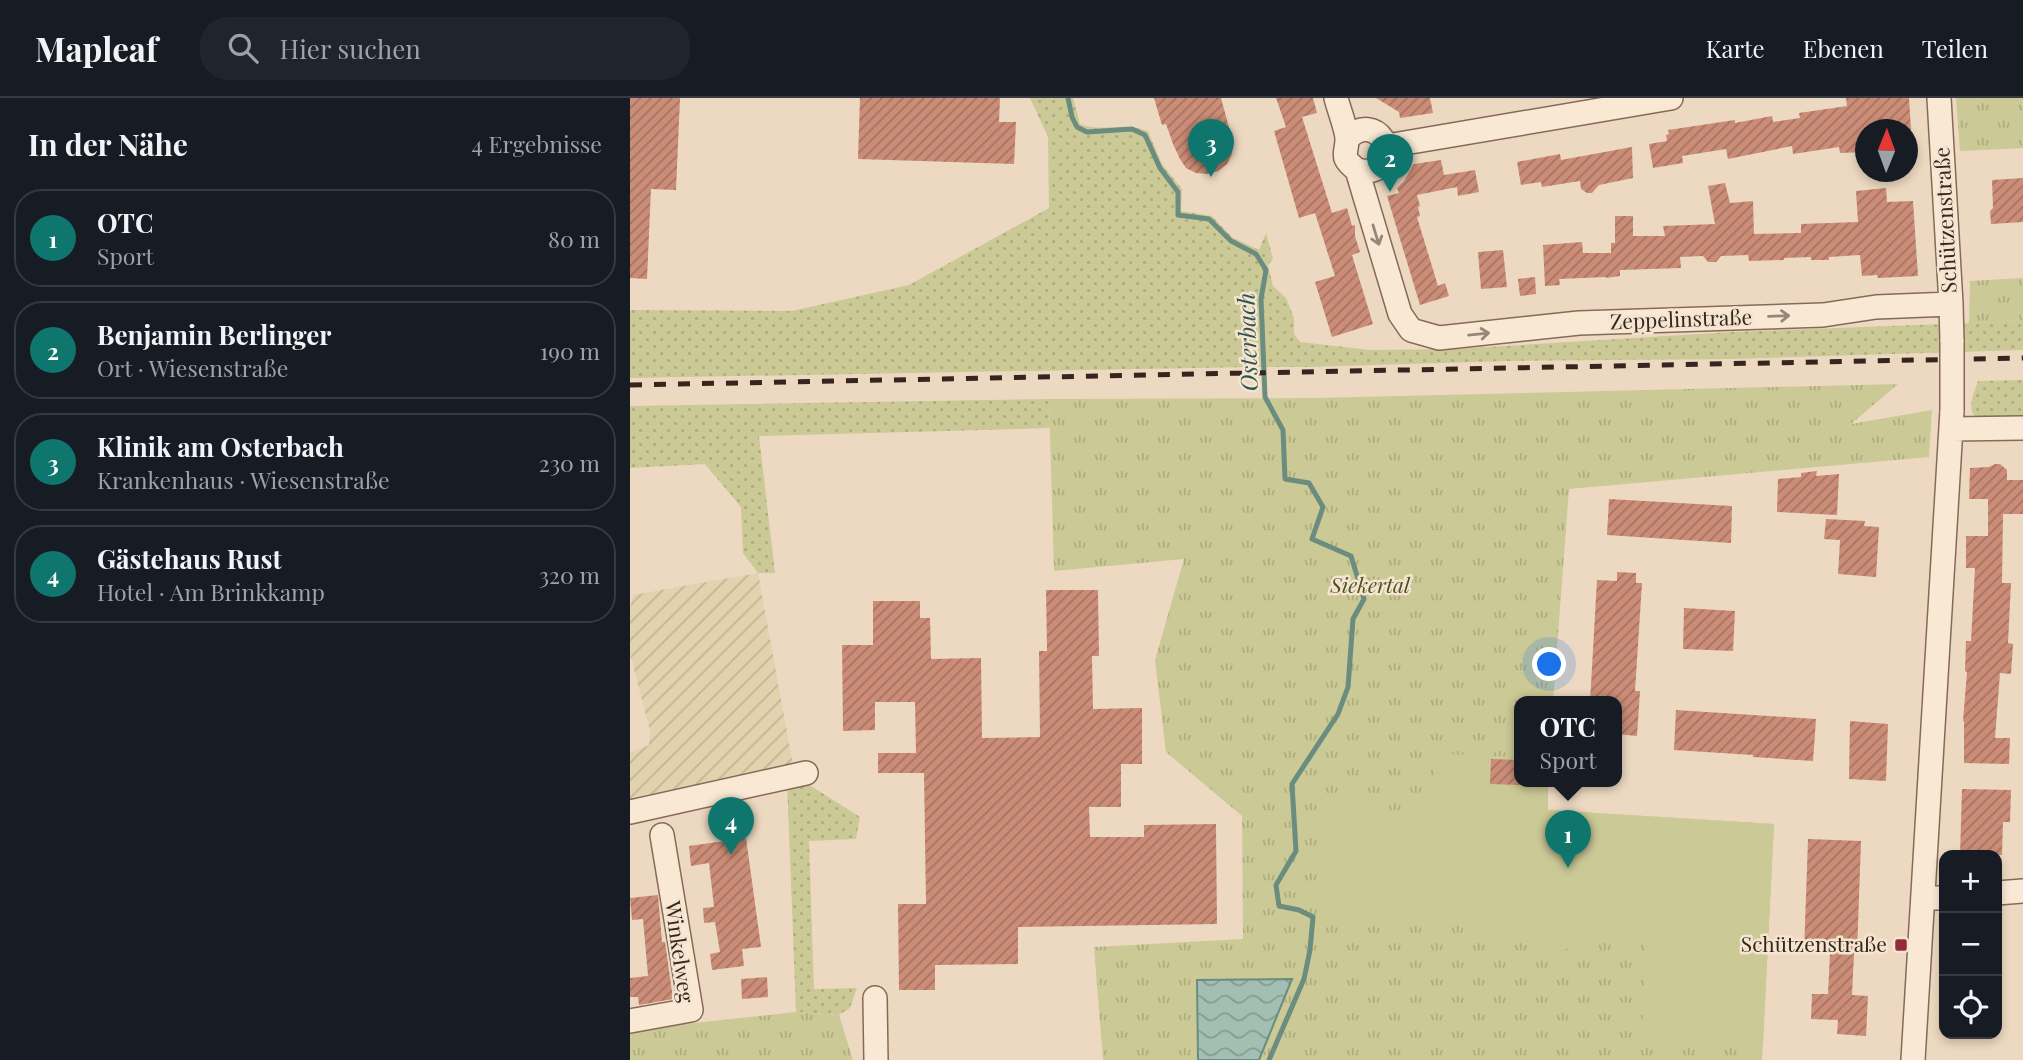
<!DOCTYPE html>
<html lang="de">
<meta charset="utf-8">
<style>
body{margin:0;font-family:"Playfair Display",serif;background:#20242c;color:#f1f3f6}
.controls{position:absolute;right:21px;bottom:21px;display:grid;overflow:hidden;border-radius:14px;box-shadow:0 4px 10px #0003}
.controls button{width:63px;height:63px;display:grid;place-items:center;padding:0;border:0;border-bottom:2px solid #363941;background:#171b24;color:#f1f3f6;font:35px sans-serif}
.compass{position:absolute;left:1225px;top:21px;width:63px;height:63px;border-radius:50%;background:#171b24;box-shadow:0 4px 10px #0003;rotate:1deg}
.you{position:absolute;left:920px;top:567px;width:24px;height:24px;margin:-18px;border:5px solid #fff;border-radius:50%;background:#1a73e8;box-shadow:0 0 0 10px #1a73e833}
.badge{display:grid;place-items:center;width:46px;height:46px;border-radius:50%;background:#0f766e;color:#fff;font-size:23px;font-weight:700}
.pin{position:absolute;translate:-50% -58px;filter:drop-shadow(0 2px 4px #0008)}
.pin::after{content:'';position:absolute;top:37px;width:24px;height:21px;background:inherit;clip-path:polygon(0 0,100% 0,50% 100%)}
.popup{position:absolute;left:884px;top:598px;width:108px;height:91px;box-sizing:border-box;display:grid;place-content:center;border-radius:14px;background:#171b24;filter:drop-shadow(0 2px 5px #0005);font-size:23px;white-space:nowrap;color:#9ea1a6}
.popup b{font-size:26px;color:#f1f3f6}
.popup::after{content:'';position:absolute;left:50%;top:100%;margin-left:-14px;border:14px solid transparent;border-top-color:#171b24}
.list{margin:0;padding:0;list-style:none}
h2{display:flex;justify-content:space-between;align-items:center;height:91px;margin:0;padding:0 28px;font-size:30px}
h2 small{font-size:23px;font-weight:400;color:#9ea1a6}
.list li{display:grid;grid-template-columns:46px 1fr auto;gap:21px;align-items:center;box-sizing:border-box;height:98px;margin:0 14px 14px;padding:0 14px;border:2px solid #363941;border-radius:28px}
.list b{display:block;font-size:26px;white-space:nowrap}
.list p{margin:0;font-size:23px;white-space:nowrap;color:#9ea1a6}
.list em{font-size:23px;font-style:normal;color:#9ea1a6}
.icon{flex:none;width:38px;height:38px;fill:none;stroke:currentColor;stroke-width:2;stroke-linecap:round;stroke-linejoin:round}
.map{position:relative;flex:none;width:1393px;height:962px;overflow:hidden}
header{display:flex;align-items:center;gap:42px;box-sizing:border-box;height:98px;padding:0 35px;background:#171b24;border-bottom:2px solid #363941}
header strong{font-size:33px}
nav{display:flex;gap:38px;margin-inline-start:auto;font-size:24px}
.search{width:490px;height:63px;background:#20242c;display:flex;align-items:center;gap:18px;box-sizing:border-box;padding:0 24px;border-radius:28px;color:#9ea1a6;font-size:26px}
main{display:flex}
aside{flex:1;background:#171b24}
.map>svg:first-child{display:block}
.farmland{fill:url(#farmland-furrows)}
.grass{fill:url(#grass-dots)}
.park{fill:url(#park-tufts)}
.pitch{fill:#cbc995}
.water{fill:url(#water-waves);stroke:#6b8d7f;stroke-width:2}
.lines{fill:none;stroke-linecap:round;stroke-linejoin:round}
.stream{stroke:#6b8d7f;stroke-width:5}
.building{fill:url(#building-hatch)}
.minor-casing{stroke:#866a59;stroke-width:26}
.minor{stroke:#f8e8d4;stroke-width:23}
.rail{stroke:#36251d;stroke-width:5;stroke-dasharray:12 12;stroke-linecap:butt}
.minor-bridge-casing{stroke:#866a59;stroke-width:26;stroke-linecap:butt}
.minor-bridge{stroke:#f8e8d4;stroke-width:23}
.oneway{stroke:#978678}
.poi-dot{fill:#942a3a;stroke:#f5e5d0;stroke-width:2.5}
.labels{text-anchor:middle;stroke-width:5;stroke-linejoin:round;paint-order:stroke}
.street-label{font-size:21px;fill:#36251d;stroke:#f5e5d0}
.park-label{font-size:21px;font-style:italic;fill:#4d5224;stroke:#f5e5d0}
.poi-label{font-size:21px;fill:#36251d;stroke:#f5e5d0;text-anchor:end}
.water-label{font-size:23px;font-style:italic;fill:#2c554d;stroke:#f5e5d0}
</style>
<header>
<strong>Mapleaf</strong>
<div class="search"><svg class="icon" aria-label="search" viewBox="0 0 24 24"><circle cx="10" cy="10" r="6"/><path d="M15 15l6 6"/></svg>Hier suchen</div>
<nav><a>Karte</a><a>Ebenen</a><a>Teilen</a></nav>
</header>
<main>
<aside>
<h2>In der Nähe<small>4 Ergebnisse</small></h2>
<ul class="list">
<li><span class="badge">1</span><div><b>OTC</b><p>Sport</p></div><em>80 m</em></li>
<li><span class="badge">2</span><div><b>Benjamin Berlinger</b><p>Ort · Wiesenstraße</p></div><em>190 m</em></li>
<li><span class="badge">3</span><div><b>Klinik am Osterbach</b><p>Krankenhaus · Wiesenstraße</p></div><em>230 m</em></li>
<li><span class="badge">4</span><div><b>Gästehaus Rust</b><p>Hotel · Am Brinkkamp</p></div><em>320 m</em></li>
</ul>
</aside>
<div class="map">
<svg width="1393" height="962" viewBox="0 0 1393 962">
<defs>
<pattern id="farmland-furrows" width="10" height="10" patternUnits="userSpaceOnUse" patternTransform="scale(1.75)"><rect width="10" height="10" fill="#e2d2ae"/><path d="M-1 1l2-2M0 10L10 0M9 11l2-2" fill="none" stroke="#c2b495"/></pattern>
<pattern id="grass-dots" width="8" height="8" patternUnits="userSpaceOnUse" patternTransform="scale(1.75)"><rect width="8" height="8" fill="#cbc995"/><path d="M2 2h.1M6 6h.1" fill="none" stroke="#afac80" stroke-width="1.8" stroke-linecap="round"/></pattern>
<pattern id="park-tufts" width="24" height="20" patternUnits="userSpaceOnUse" patternTransform="scale(1.75)"><rect width="24" height="20" fill="#cbc995"/><path d="M3 7l-1-3M5 7V3M7 7l1-3M15 17l-1-3M17 17v-4M19 17l1-3" fill="none" stroke="#afac80"/></pattern>
<pattern id="water-waves" width="16" height="10" patternUnits="userSpaceOnUse" patternTransform="scale(1.75)"><rect width="16" height="10" fill="#a3bfb3"/><path d="M0 5q4-4 8 0t8 0" fill="none" stroke="#869b91"/></pattern>
<pattern id="building-hatch" width="6" height="6" patternUnits="userSpaceOnUse" patternTransform="scale(1.75)"><rect width="6" height="6" fill="#cb8d77"/><path d="M-1 1l2-2M0 6l6-6M5 7l2-2" fill="none" stroke="#a67361"/></pattern>
</defs>
<rect width="100%" height="100%" fill="#edd9c1"/>
<path class="farmland" d="M128,475L165,678L0,717V655L19,647L20,633L0,556V511L3,497Z"/>
<path class="grass" d="M400,0H443L450,26C471,35 493,23 518,33L532,66L552,91L551,113L582,118L602,139L629,152L636,135L643,161L638,167L643,188L656,200L664,220V236L670,244L740,252L826,251L1102,234L1393,223V252L1103,261L878,263L678,269H620L0,280V212L162,213L279,187L419,110L418,39Z
M1393,282V321L1346,320C1336,310 1344,296 1348,283Z
M419,301L420,330L129,338L145,475H128L113,455L111,409L75,366L0,370V308Z
M165,678L230,719L226,741L179,743L184,891L227,890L220,910L209,917L166,914L157,682Z"/>
<path class="park" d="M1326,0H1393V50L1330,53Z
M1393,180V223L1339,225L1340,183Z
M1268,286L1221,326L1302,312L1299,359L939,391L923,604H889V684H918V712L1144,726L1132,962H473L464,849L613,841L612,718L536,654L525,562L554,461L424,473L419,301L684,300Z
M166,914L209,917L223,962H0V932Z"/>
<path class="pitch" d="M814,656L889,659V684H918L917,712L1144,726L1133,948L1012,945L1015,842L942,841L938,850C930,855 923,851 918,843L833,840V827L690,822L693,705H747L746,723L777,717L795,692Z"/>
<path class="water" d="M662,881L629,962H568L567,882Z"/>
<g class="lines">
<path class="stream" d="M438,0L442,19L447,29L457,34L502,31L515,37L530,70L548,94V117L579,121L601,143L626,156L636,172L631,201L635,299L653,332L655,381L679,385L693,409L682,441L721,458L734,501L723,521L718,589L708,616L662,686L666,753L646,787L649,808L669,812L683,819L680,852L674,881L639,962"/>
</g>
<path class="building" d="M0,0H50L46,92L21,91L17,181L0,180Z
M230,0H370L369,24H386L384,66L228,61Z
M524,0H591L603,44L602,56L597,66L588,73L578,76L566,75L556,70L550,61L543,46L536,26L532,27Z
M646,0H683L687,15L672,19L702,115L717,110L722,128L725,127V138L730,154L722,157L743,226L702,239L685,184L705,178L685,115L669,120L644,33L656,29Z
M746,0H800L803,15L770,20L769,14Z
M1216,0H1279L1281,32H1236V54L1210,55L1209,49L1163,56L1162,48L1098,61L1096,51L1052,58L1053,65L1023,70L1019,46L1037,43L1036,37L1039,36L1038,32L1105,22V25L1142,18L1143,24L1170,20L1169,15L1217,8Z
M1002,49L1003,80L969,87L962,95H957L951,91L950,83L912,89L911,84L891,87L887,64L930,56L931,62Z
M811,62L814,77L845,72L849,94L828,98L827,89L787,97L790,108L788,109L790,118L787,119L808,188L815,185L819,198L790,207L757,98L769,95L767,90L774,83L784,66Z
M1393,80V124L1361,126L1360,113L1363,110L1362,82Z
M1095,85L1100,105L1123,103L1124,136L1171,135V126L1228,124L1226,93L1256,90L1257,104L1283,103L1288,178L1248,180L1247,177L1232,178L1230,157L1199,159V162H1181V159L1154,160V162L1119,163L1118,157L1091,158L1086,164H1078L1073,158L1050,159L1051,170L990,172V178L976,180V179L929,181L930,187L915,188L913,147L952,144L953,155H981V145H985V118H1003V138H1035L1033,128L1085,126L1078,88Z
M873,152L877,189L851,191L848,154Z
M905,179L906,196L890,198L888,181Z
M1365,366H1370L1377,372V382H1393V416H1373L1372,485H1381L1378,545L1383,546L1381,576L1370,575L1365,640H1380L1379,666L1334,665V623H1333L1337,574L1335,573L1336,543H1341L1345,470H1336V438H1358V401H1339L1340,370L1359,369Z
M1187,373L1186,378L1209,376L1207,417L1147,414L1148,381L1171,379V375Z
M979,401L1102,408L1101,445L977,437Z
M1196,421L1235,423L1234,428L1249,429L1246,479L1208,476L1210,442L1194,441Z
M987,474L1006,475V485H1012L1005,593H1010L1007,638L987,636V604H960L967,482L987,483Z
M416,492H468L469,558H462L463,611L512,610V666H491V709H459L460,739H514V727L586,726L587,826L388,829V866L305,867V892H269L268,806H296L294,675H248V655H286L285,604H245V632L213,633L212,547H243V503H290V520H300L301,561L351,560L352,640L410,639L409,553H417Z
M1054,510L1105,513L1103,553L1053,551Z
M1046,612L1186,621L1183,663L1123,659V657L1044,652Z
M1220,623L1258,626L1256,683L1219,681Z
M861,661L889,662V687L860,686Z
M1332,691L1381,692L1380,724H1373L1372,757H1330Z
M116,740L131,849L112,851L114,868L82,872L80,856L90,854L85,824L74,825L73,810L84,809L79,765L61,768L59,748Z
M1178,741L1231,743L1227,856H1224L1222,897L1238,898L1236,938L1207,936L1208,922L1181,921L1182,896H1198L1200,855L1174,854Z
M28,797L32,844H35L43,901L9,907L8,899H0V880L18,878L13,821L2,822L0,800Z
M137,879L138,899L112,901L111,881Z"/>
<g class="lines">
<g class="minor-casing">
<path id="minor" d="M706,0C708,9 717,32 717,41C717,57 709,58 727,72L770,216L781,232L809,240L949,225L1193,217L1246,209L1321,206
M1309,0L1321,206L1322,244
M717,41C746,11 774,61 743,72C737,74 733,74 727,72
M757,48L1041,0
M1322,331L1393,330
M0,714L176,675
M1367,795L1393,793
M1293,800H1314
M245,900L246,962
M0,923L61,912L32,737
M1283,962L1322,312"/>
</g>
<use href="#minor" class="minor"/>
<path class="rail" d="M0,287L1393,260"/>
<g class="minor-bridge-casing">
<path id="minor-bridge" d="M1322,244V312"/>
</g>
<use href="#minor-bridge" class="minor-bridge"/>
</g>
<defs><path id="oneway-shaft" d="M-6 0H5M1.5-3L5.5 0L1.5 3" fill="none" stroke-width="1.6" stroke-linecap="round" stroke-linejoin="round" transform="scale(1.75)"/></defs>
<g class="oneway">
<use href="#oneway-shaft" transform="translate(746 137) rotate(73)"/>
<use href="#oneway-shaft" transform="translate(1149 218) rotate(-2)"/>
<use href="#oneway-shaft" transform="translate(849 236) rotate(-6)"/>
</g>
<rect class="poi-dot" x="1264" y="840" width="14" height="14" rx="3.5"/>
<g class="labels">
<g class="street-label">
<text transform="translate(1316 122) rotate(-93)" y="7">Schützenstraße</text>
<text transform="translate(1051 222) rotate(-2)" y="7">Zeppelinstraße</text>
<text transform="translate(49 854) rotate(82)" y="7">Winkelweg</text>
</g>
<g class="park-label">
<text x="740" y="495">Siekertal</text>
</g>
<g class="poi-label">
<text x="1257" y="854">Schützenstraße</text>
</g>
<g class="water-label">
<text transform="translate(618 244) rotate(-92)" y="8">Osterbach</text>
</g>
</g>
</svg>
<div class="controls">
<button>+</button>
<button>−</button>
<button><svg class="icon" aria-label="locate" viewBox="0 0 24 24"><circle cx="12" cy="12" r="6"/><path d="M12 2v4M12 18v4M2 12h4M18 12h4"/></svg></button>
</div>
<svg class="compass" viewBox="-18 -18 36 36"><path d="M0-13l5 13h-10z" fill="#e53935"/><path d="M0 13l5-13h-10z" fill="#9ea1a6"/></svg>
<div class="you"></div>
<div class="pin badge" style="left:938px;top:770px">1</div>
<div class="popup"><b>OTC</b>Sport</div>
<div class="pin badge" style="left:760px;top:94px">2</div>
<div class="pin badge" style="left:581px;top:79px">3</div>
<div class="pin badge" style="left:101px;top:757px">4</div>
</div>
</main>
